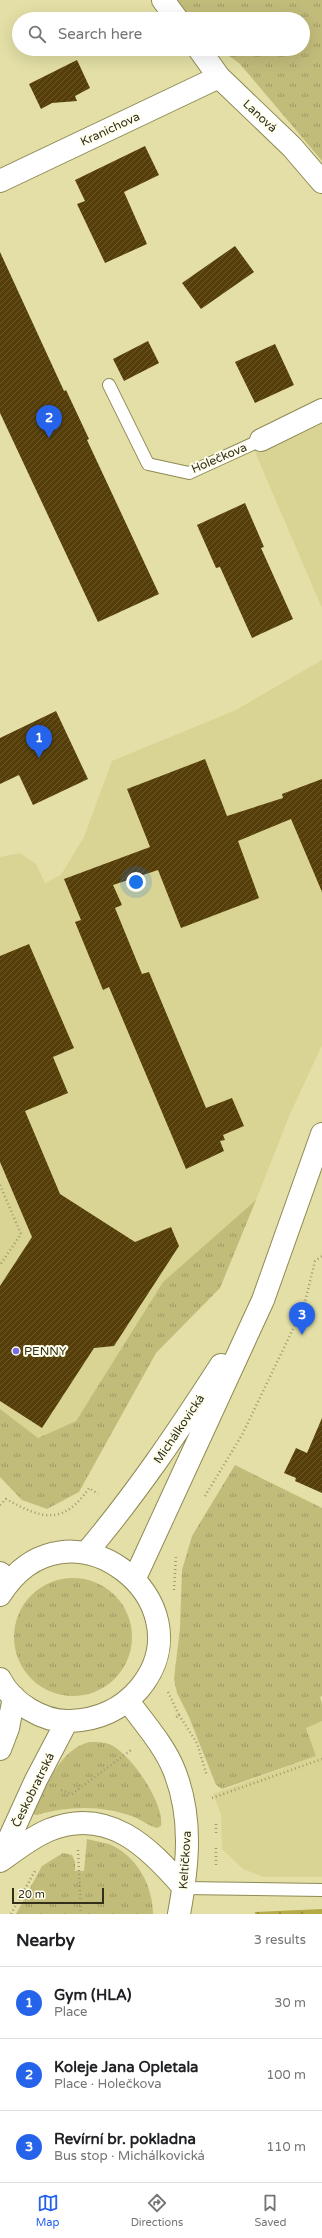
<!DOCTYPE html>
<meta charset="utf-8">
<style>
body{margin:0;font-family:"Varela Round",sans-serif;background:#f2f2f2;color:#202124}
.scale{position:absolute;left:12px;bottom:10px;width:92px;box-sizing:border-box;padding-left:4px;border:2px solid #32301a;border-top:0;font-size:11px;line-height:14px;white-space:nowrap;color:#32301a;-webkit-text-stroke:3px #fffeed;paint-order:stroke}
.you{position:absolute;left:136px;top:882px;width:14px;height:14px;margin:-10px;border:3px solid #fff;border-radius:50%;background:#1a73e8;box-shadow:0 0 0 6px #1a73e833}
.badge{display:grid;place-items:center;width:26px;height:26px;border-radius:50%;background:#2563eb;color:#fff;font-size:13px;font-weight:700}
.pin{position:absolute;translate:-50% -33px;filter:drop-shadow(0 1px 2px #0008)}
.pin::after{content:'';position:absolute;top:21px;width:14px;height:12px;background:inherit;clip-path:polygon(0 0,100% 0,50% 100%)}
.list{margin:0;padding:0;list-style:none}
h2{display:flex;justify-content:space-between;align-items:center;height:52px;margin:0;padding:0 16px;font-size:17px}
h2 small{font-size:13px;font-weight:400;color:#757577}
.list li{display:grid;grid-template-columns:26px 1fr auto;gap:12px;align-items:center;box-sizing:border-box;height:72px;padding:0 16px;border-top:1px solid #e0e0e0}
.list b{display:block;font-size:15px;white-space:nowrap}
.list p{margin:0;font-size:13px;white-space:nowrap;color:#757577}
.list em{font-size:13px;font-style:normal;color:#757577}
.icon{flex:none;width:22px;height:22px;fill:none;stroke:currentColor;stroke-width:2;stroke-linecap:round;stroke-linejoin:round}
.map{position:relative;flex:none;width:322px;height:1914px;overflow:hidden}
.search{position:absolute;background:#fff;box-shadow:0 4px 16px #0002;left:12px;right:12px;top:12px;height:44px;display:flex;align-items:center;gap:10px;box-sizing:border-box;padding:0 14px;border-radius:22px;color:#757577;font-size:15px}
.sheet{height:268px;background:#fff}
nav{display:flex;justify-content:space-around;align-items:center;box-sizing:border-box;height:56px;border-top:1px solid #e0e0e0;background:#fff;font-size:11px;color:#757577}
nav a{display:grid;justify-items:center;gap:2px}
nav .on{color:#2563eb}
.map>svg:first-child{display:block}
.built{fill:#d9d493}
.grass{fill:url(#grass-tufts)}
.forest{fill:url(#forest-firs)}
.building{fill:url(#building-hatch)}
.lines{fill:none;stroke-linecap:round;stroke-linejoin:round}
.lane-casing{stroke:#8f8a55;stroke-width:14}
.street-casing{stroke:#8f8a55;stroke-width:24}
.secondary-casing{stroke:#8f8a55;stroke-width:24}
.path{stroke:#9d9a6f;stroke-width:2.5;stroke-dasharray:1 3;stroke-linecap:butt}
.lane{stroke:#fff;stroke-width:12}
.street{stroke:#fff;stroke-width:22}
.secondary{stroke:#fff;stroke-width:22}
.poi-dot{fill:#766ae5;stroke:#fffeed;stroke-width:1.5}
.labels{text-anchor:middle;stroke-width:4;stroke-linejoin:round;paint-order:stroke}
.street-label{font-size:12px;fill:#32301a;stroke:#fffeed}
.poi-label{font-size:12px;fill:#32301a;stroke:#fffeed;text-anchor:start}
</style>
<div class="map">
<svg width="322" height="1914" viewBox="0 0 322 1914">
<defs>
<pattern id="grass-tufts" width="24" height="20" patternUnits="userSpaceOnUse"><rect width="24" height="20" fill="#c2bc7b"/><path d="M3 7l-1-3M5 7V3M7 7l1-3M15 17l-1-3M17 17v-4M19 17l1-3" fill="none" stroke="#9e9964"/></pattern>
<pattern id="forest-firs" width="22" height="20" patternUnits="userSpaceOnUse"><rect width="22" height="20" fill="#b5ab46"/><path d="M5 1l3.5 6h-7zM16 11l3.5 6h-7z" fill="#948c3a"/></pattern>
<pattern id="building-hatch" width="6" height="6" patternUnits="userSpaceOnUse"><rect width="6" height="6" fill="#553e08"/><path d="M-1 1l2-2M0 6l6-6M5 7l2-2" fill="none" stroke="#6b582c"/></pattern>
</defs>
<rect width="100%" height="100%" fill="#e3dfa6"/>
<path class="built" d="M322,420V608L255,452Z
M322,660V1045L290,1114L256,1200L163,1282L76,1421L0,1455V857L20,853L36,864L45,883L61,875L84,837L112,761L236,710Z
M322,1721V1877H264L243,1869L222,1849L221,1814L213,1794L316,1756L306,1728Z"/>
<path class="grass" d="M176,0H322V161L240,64L220,49H303V19H189Z
M256,1200L220,1288L156,1353L79,1492L47,1509L22,1500L0,1477V1409L38,1438L76,1421L163,1282Z
M235,1465L322,1508V1696L320,1697L322,1704V1721L306,1728L316,1756L222,1789L216,1785L189,1717L177,1693L174,1679L180,1628L182,1570L192,1536Z
M14 1637a59 59 0 1 1 118 0a59 59 0 1 1-118 0Z
M90,1742C96,1742 103,1742 109,1744C130,1752 165,1804 161,1826L157,1828C149,1826 142,1820 134,1817C101,1805 70,1806 36,1815L33,1814V1810C46,1786 61,1748 90,1742Z
M87,1839C94,1841 102,1842 109,1844C136,1855 153,1885 153,1914H16L42,1866L63,1853L72,1855L75,1862V1871H84Z"/>
<path class="forest" d="M322,1909V1914H255V1912Z"/>
<path class="building" d="M77,60L90,88L75,96L77,101L52,103L41,109L29,84Z
M145,146L159,175L124,192L147,244L105,263L77,204L85,201L75,180Z
M235,246L254,272L201,309L182,283Z
M0,252L64,391L66,390L89,439L87,440L159,594L98,622L0,413Z
M148,341L159,363L124,381L113,359Z
M275,344L294,385L255,403L235,362Z
M245,503L264,547L261,548L293,619L252,638L220,567L216,568L197,525Z
M56,711L88,779L33,805L19,775L0,784V738Z
M205,759L227,816L283,798L282,794L322,779V892L291,819L238,841L259,898L181,928L158,870L113,885L122,905L115,908L142,974L149,972L206,1108L232,1098L244,1126L223,1135L225,1140L220,1141L224,1151L186,1169L109,987L103,990L75,922L81,920L64,879L150,847L127,789Z
M29,944L74,1048L53,1057L68,1093L25,1111L60,1194L135,1242L171,1227L179,1246L114,1346L94,1348L42,1428L0,1401V1286L32,1237L0,1162V956Z
M322,1418V1493L295,1481L296,1478L284,1473L296,1448L307,1453Z"/>
<g class="lines">
<g class="lane-casing">
<path id="lane" d="M109,385L148,464L189,473L261,440
M184,1888L322,1890"/>
</g>
<g class="street-casing">
<path id="street" d="M163,0L177,19
M199,49L219,77L292,147L322,182
M0,181L219,77
M261,440L322,410
M0,1573L9,1581
M128,1701C144,1723 164,1745 174,1770C193,1817 188,1865 179,1914
M0,1861C16,1850 32,1837 49,1830C108,1806 149,1847 184,1888"/>
</g>
<g class="secondary-casing">
<path id="secondary" d="M86,1553C136,1494 179,1430 221,1365
M135,1578L263,1300L322,1134
M0,1595C67,1488 212,1602 139,1689C121,1710 98,1720 70,1721C43,1722 12,1703 0,1679
M0,1749L8,1728L14,1697
M0,1859L36,1780L67,1721"/>
</g>
<path class="path" d="M0,1185L21,1234L0,1265
M205,1496L242,1435L304,1306L315,1261L322,1256
M0,1505L6,1499C42,1519 63,1526 89,1488L98,1494
M174,1590L176,1555
M168,1692L179,1715L174,1719
M179,1715L197,1743L207,1776
M61,1790L72,1794
M72,1794L131,1750
M212,1798L322,1759
M216,1824V1835
M216,1848V1867
M78,1850L81,1914
M11,1914L35,1871"/>
<use href="#lane" class="lane"/>
<use href="#street" class="street"/>
<use href="#secondary" class="secondary"/>
</g>
<circle class="poi-dot" cx="16" cy="1351" r="4"/>
<g class="labels">
<g class="street-label">
<text transform="translate(260 116) rotate(43)" y="4">Lanová</text>
<text transform="translate(110 129) rotate(-25)" y="4">Kranichova</text>
<text transform="translate(219 458) rotate(-23)" y="4">Holečkova</text>
<text transform="translate(179 1429) rotate(-56)" y="4">Michálkovická</text>
<text transform="translate(33 1790) rotate(-64)" y="4">Českobratrská</text>
<text transform="translate(185 1860) rotate(-86)" y="4">Keltičkova</text>
</g>
<g class="poi-label">
<text x="24" y="1355">PENNY</text>
</g>
</g>
</svg>
<div class="scale">20 m</div>
<div class="you"></div>
<div class="pin badge" style="left:39px;top:758px">1</div>
<div class="pin badge" style="left:49px;top:438px">2</div>
<div class="pin badge" style="left:302px;top:1335px">3</div>
<div class="search"><svg class="icon" aria-label="search" viewBox="0 0 24 24"><circle cx="10" cy="10" r="6"/><path d="M15 15l6 6"/></svg>Search here</div>
</div>
<section class="sheet">
<h2>Nearby<small>3 results</small></h2>
<ul class="list">
<li><span class="badge">1</span><div><b>Gym (HLA)</b><p>Place</p></div><em>30 m</em></li>
<li><span class="badge">2</span><div><b>Koleje Jana Opletala</b><p>Place · Holečkova</p></div><em>100 m</em></li>
<li><span class="badge">3</span><div><b>Revírní br. pokladna</b><p>Bus stop · Michálkovická</p></div><em>110 m</em></li>
</ul>
</section>
<nav>
<a class="on"><svg class="icon" aria-label="map" viewBox="0 0 24 24"><path d="M3 6l6-2 6 2 6-2v14l-6 2-6-2-6 2zM9 4v14M15 6v14"/></svg>Map</a>
<a><svg class="icon" aria-label="directions" viewBox="0 0 24 24"><path d="M12 3l9 9-9 9-9-9zM9 14v-3h6M13 9l2 2-2 2"/></svg>Directions</a>
<a><svg class="icon" aria-label="saved" viewBox="0 0 24 24"><path d="M7 4h10v16l-5-4-5 4z"/></svg>Saved</a>
</nav>
